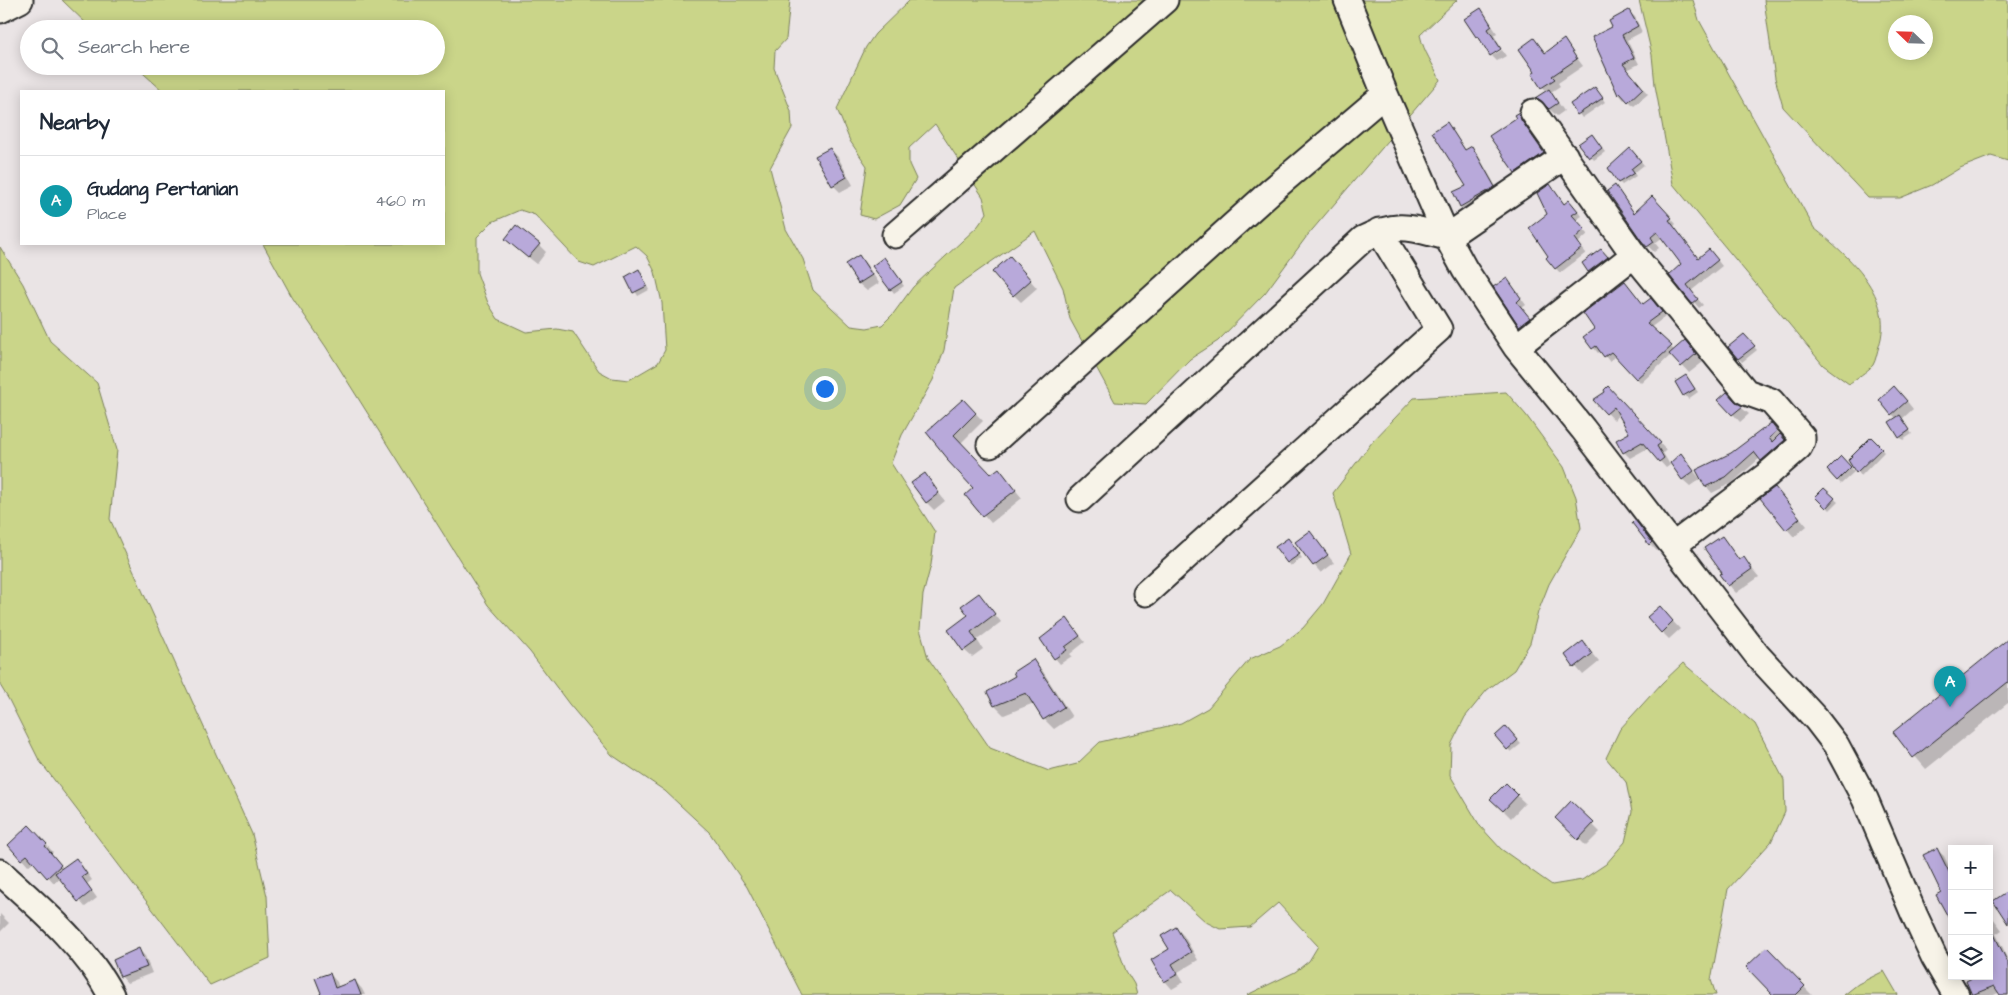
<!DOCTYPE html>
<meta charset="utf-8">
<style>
body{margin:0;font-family:"Architects Daughter",sans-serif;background:#f6f6f7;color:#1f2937}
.controls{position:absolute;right:15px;bottom:15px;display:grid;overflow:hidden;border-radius:0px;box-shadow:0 2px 12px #0003}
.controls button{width:45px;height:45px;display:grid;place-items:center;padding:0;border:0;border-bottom:1px solid #e0e1e3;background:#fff;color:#1f2937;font:25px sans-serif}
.compass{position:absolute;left:1888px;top:15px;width:45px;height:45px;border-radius:50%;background:#fff;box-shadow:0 2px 12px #0003;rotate:293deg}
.you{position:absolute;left:824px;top:388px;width:18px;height:18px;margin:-12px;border:4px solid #fff;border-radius:50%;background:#1a73e8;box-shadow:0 0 0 8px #1a73e833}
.badge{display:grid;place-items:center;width:32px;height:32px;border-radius:50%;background:#2b2b2b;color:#fff;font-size:16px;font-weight:700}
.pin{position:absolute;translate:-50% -41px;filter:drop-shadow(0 1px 2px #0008)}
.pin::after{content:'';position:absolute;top:26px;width:18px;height:15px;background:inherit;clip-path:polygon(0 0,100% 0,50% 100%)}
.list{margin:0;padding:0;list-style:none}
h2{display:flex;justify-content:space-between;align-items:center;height:65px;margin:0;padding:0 20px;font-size:21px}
h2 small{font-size:16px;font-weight:400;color:#747a83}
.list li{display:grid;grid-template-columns:32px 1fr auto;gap:15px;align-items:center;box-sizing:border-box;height:90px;padding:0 20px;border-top:1px solid #e0e1e3}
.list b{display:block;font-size:19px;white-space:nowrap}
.list p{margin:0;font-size:16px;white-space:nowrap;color:#747a83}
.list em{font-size:16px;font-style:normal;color:#747a83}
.icon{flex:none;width:28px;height:28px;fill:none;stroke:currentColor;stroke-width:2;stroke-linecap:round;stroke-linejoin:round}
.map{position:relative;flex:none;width:2008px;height:995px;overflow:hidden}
.search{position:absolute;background:#fff;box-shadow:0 2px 12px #0003;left:20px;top:20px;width:425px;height:55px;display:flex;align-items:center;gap:12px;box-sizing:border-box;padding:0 18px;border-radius:28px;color:#747a83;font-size:19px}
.panel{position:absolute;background:#fff;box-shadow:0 2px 12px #0003;left:20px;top:90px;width:425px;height:155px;border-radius:0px}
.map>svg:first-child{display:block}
.green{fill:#cad589;stroke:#7a805a;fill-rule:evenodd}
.shadow{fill:#0003}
.building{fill:#b8a9da;stroke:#2b2b2b}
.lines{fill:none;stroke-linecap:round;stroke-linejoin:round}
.minor-casing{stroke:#2b2b2b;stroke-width:29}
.minor{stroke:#f7f3e8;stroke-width:25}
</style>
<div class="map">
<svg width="2008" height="995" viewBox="0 0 2008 995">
<rect width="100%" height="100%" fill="#eae4e5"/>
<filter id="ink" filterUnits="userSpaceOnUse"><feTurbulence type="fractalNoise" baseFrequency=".02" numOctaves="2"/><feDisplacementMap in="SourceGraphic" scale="10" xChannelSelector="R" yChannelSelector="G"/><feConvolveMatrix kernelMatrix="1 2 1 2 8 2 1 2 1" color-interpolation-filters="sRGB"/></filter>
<g filter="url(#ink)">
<path class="green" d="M62,0H790L786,39L775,51L774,68L791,111L792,128L770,168L786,229L803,259L813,290L851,326L867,328L882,325L893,314L913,287L978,226L987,213L983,197L935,124L909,148V164L916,179L900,205L874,219L860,215L867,166L850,141L837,109L866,47L875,34L910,0H1457L1420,35C1424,53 1433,63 1440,80L1307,236L1265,293L1218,341L1190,359L1146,404L1115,402L1070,319L1063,288L1035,231L954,288L944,350L933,380L902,435L891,463L935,532L931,565L923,595L920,629L928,658L990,748L1049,771L1077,764L1100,742L1181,723L1208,708L1250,659L1280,646L1303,628L1323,604L1351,554L1333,493L1373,441L1414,398L1506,392L1526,415L1564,467L1576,497L1581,528L1549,584L1538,612L1530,643L1514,670L1487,690L1465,717L1451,745L1450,775L1480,826L1501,849L1552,885L1582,880L1606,864L1625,842L1632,812L1626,782L1606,758L1620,729L1662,683L1683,663L1755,724L1784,780L1785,812L1771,842L1728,889L1711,980L1716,995H1247L1295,972L1309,961L1318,946L1278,903L1250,927L1220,929L1206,922L1171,890L1112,932L1126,971L1134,984L1137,995H802L747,887L709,832L665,791L612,755L569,704L530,652L488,605L326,347L292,297L263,244H444V91H163L135,66H436V29H92ZM520,210L535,215L579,262L594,267L636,246L647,256L655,272L662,303L665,350L658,363L629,380L612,378L599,371L573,332L557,329L526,332L498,319L488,303L477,273V237L492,222Z
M1639,0H1693L1699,20L1814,228C1849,256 1895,297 1879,346C1877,352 1876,360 1873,365C1867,372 1856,378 1849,384L1823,365L1673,184L1655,85L1652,55Z
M1764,0H2008V161L1991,156L1960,168L1932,185L1900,198H1868L1783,107L1775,78ZM1926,22V52H1896V22Z
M0,247L23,284L50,341L97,383L117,450L110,519L252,834L267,896L270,958L210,985L39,760L9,700L0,685Z
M1884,971L1898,995H1844L1858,984Z"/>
<path class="shadow" d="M1481,10L1497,33L1494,35L1501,48L1491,54L1477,36Z
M1629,12L1635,17L1642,32L1627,40L1639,64L1627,70L1648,94L1634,106L1626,98L1624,100L1619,94L1594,38L1614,28Z
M1534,40L1546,53L1564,41L1583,66L1558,83L1560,86L1551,92L1564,111L1557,116L1537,98L1547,93L1534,74L1537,72Z
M1502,50L1506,56L1497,61L1492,56Z
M1595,88L1605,102L1582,118L1572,104Z
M1519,114L1548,158L1520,177L1516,172Z
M1447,124L1466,151L1472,148L1477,153L1499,192L1465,211L1461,207L1454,193L1468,186Z
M1595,139L1605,152L1594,160L1580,144Z
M830,149L838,157L853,185L840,192L833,185Z
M1634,153L1644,165L1634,173L1636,176L1622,185L1619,182Z
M1550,185L1565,205L1574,206L1582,216L1576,220L1588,234L1578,243L1586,253L1560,273L1547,258L1550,256Z
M1615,187L1635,214L1657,203L1676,224L1674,226L1699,259L1714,256L1722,266L1691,291L1703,305L1699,308L1671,275L1683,264L1663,237L1655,243L1659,248L1654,252L1648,246L1608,192Z
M539,245L546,252L537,264L514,246Z
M1601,250L1614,265L1597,279L1584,263Z
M859,257L866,264L879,283L867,291L859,284L847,265Z
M887,262L904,286L894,293L874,266Z
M1017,265L1037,288L1021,302L1014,295Z
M639,271L649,290L638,296L627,277Z
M1507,279L1526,305L1522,308L1535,325L1526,331L1520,325L1495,287Z
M1629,287L1644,305L1655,304L1665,317L1650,328L1675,351L1685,342L1703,362L1689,373L1672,354L1641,383L1616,356L1609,361L1601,351L1598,353L1585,338L1596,329Z
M1565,290L1568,294L1555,304L1551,300Z
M1744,336L1757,350L1742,362L1729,347Z
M1686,376L1698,392L1688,399L1676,383Z
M1608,388L1666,450L1663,453L1670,465L1666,468L1648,448L1630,458L1624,452L1631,434L1619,414L1614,420L1595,400L1606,392Z
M1902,395L1913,409L1902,419L1912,434L1903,440L1900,437L1897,419L1892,414Z
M963,400L983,421L960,444L991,476L999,470L1022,498L991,523L967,495L975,489L927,432Z
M1737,404L1749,414L1740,422L1733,414Z
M1777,431L1786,442L1768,466L1760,458L1732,483L1712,493L1706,486Z
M1871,439L1884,452L1861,476L1849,460Z
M1681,454L1700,479L1690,486L1682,479Z
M1841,458L1854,472L1841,484L1828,470Z
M925,475L945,501L934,510L926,502Z
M1824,490L1838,502L1830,510L1817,497Z
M1782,496L1807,526L1794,537L1787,529Z
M1635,522L1658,550L1657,551L1650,544Z
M1310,533L1334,563L1321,573L1314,565Z
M1722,537L1740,561L1744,559L1759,577L1736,593L1729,585L1723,573Z
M1291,543L1302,558L1291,566L1277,547Z
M979,594L1001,622L977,640L983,649L972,657L964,650L970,615Z
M1667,615L1680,629L1669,639L1662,632Z
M1067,620L1085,642L1070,654L1072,656L1060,664L1055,658Z
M2008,641V703L1926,769L1894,732Z
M1583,643L1599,662L1583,675L1566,655Z
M1033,661L1042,670L1072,717L1054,729L1044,719L1034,703L1004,715L995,706L988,692L1017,677Z
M1506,728L1521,744L1511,752L1508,749Z
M1506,785L1525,803L1511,818L1492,799Z
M1571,803L1600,832L1586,846L1557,817Z
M36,833L53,852L51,854L64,869L76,860L82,866L92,880L87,884L97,898L85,907L61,878L54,883L34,861L28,866L22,859Z
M1937,850L1944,856L1952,873V915L1943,892Z
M0,914L9,923L0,932Z
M1990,914L2002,930L1996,934L2008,958V995H2001L2000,992L1994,995H1974L1967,982L1989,976Z
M1176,928L1184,936L1198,960L1178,972L1184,982L1172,989L1165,981Z
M1767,949L1812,995H1775Z
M139,950L145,956L152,973L127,983L121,976Z
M330,974L337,982L339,988L355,981L362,989L365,995H323Z"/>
<path class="building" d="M1481,8L1492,26L1488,29L1501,49L1490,56L1478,36L1476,37L1464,19Z
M1629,10L1638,26L1622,35L1634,58L1623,64L1643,88L1628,102L1620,93L1618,95L1592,37L1612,27L1609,21Z
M1534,38L1545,53L1564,39L1577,59L1552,76L1555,79L1541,88L1532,74L1535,72L1519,49Z
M1595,87L1603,98L1577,115L1570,104Z
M1549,89L1558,103L1549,109L1539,99L1535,98Z
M1519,112L1521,120L1544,153L1515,173L1489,136L1516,118L1514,115Z
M1447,122L1465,150L1472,146L1495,187L1460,207L1453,192L1466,186L1432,132Z
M1592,134L1602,148L1589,158L1578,144Z
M830,148L847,177L832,186L815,156Z
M1630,148L1641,161L1631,169L1634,173L1618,183L1608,168Z
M1550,184L1564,204L1569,200L1578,211L1572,215L1585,229L1575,238L1582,248L1555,269L1546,258L1548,256L1529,228L1547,214L1537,193Z
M1615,185L1634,213L1652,196L1672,218L1669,220L1698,258L1709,249L1718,260L1687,285L1698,299L1692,304L1669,275L1681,264L1657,232L1651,237L1654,242L1647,247L1641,240L1607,191Z
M516,225L540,244L528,258L505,239Z
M1601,249L1608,257L1588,272L1582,263Z
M859,255L872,275L858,284L845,264Z
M1010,256L1031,280L1013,296L992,272Z
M884,257L902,282L890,290L872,266Z
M639,269L647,286L633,293L625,277Z
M1507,278L1521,298L1517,302L1530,318L1519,326L1493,287Z
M1625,281L1643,304L1651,298L1662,312L1647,323L1672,346L1636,379L1611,352L1604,357L1596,346L1592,349L1583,337L1594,329L1583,313Z
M1744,334L1755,346L1738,359L1728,347Z
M1685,340L1696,354L1681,367L1669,354Z
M1686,375L1695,389L1683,396L1675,382Z
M1608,386L1661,443L1657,446L1664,458L1659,462L1642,442L1623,453L1616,440L1629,433L1614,407L1606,414L1593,400L1605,392L1604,390Z
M1894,386L1907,401L1891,415L1879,400Z
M1727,392L1735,401L1743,406L1732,415L1718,400Z
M963,399L976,413L954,435L991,474L999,468L1016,490L982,516L965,495L973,488L947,460L948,459L926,432Z
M1900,415L1910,430L1899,438L1889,422Z
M1771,423L1777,431L1769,438L1772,442L1780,434L1785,440L1761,461L1754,452L1726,477L1705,487L1696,470L1731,453Z
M1871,437L1882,448L1856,473L1848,460Z
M1681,453L1694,471L1682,480L1670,463Z
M1841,456L1851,467L1837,481L1827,470Z
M925,473L939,493L926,503L911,483Z
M1775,487L1800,518L1786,530L1760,498Z
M1824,488L1835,498L1826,508L1815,497Z
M1635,520L1652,542L1649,545L1632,523Z
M1310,531L1328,555L1313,566L1295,542Z
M1722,536L1739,560L1744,557L1752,569L1728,586L1719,574L1722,573L1704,548Z
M1288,538L1300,554L1287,563L1275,547Z
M979,593L995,614L971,632L977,641L963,651L948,630L968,615L961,606Z
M1660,606L1673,621L1661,633L1647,617Z
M1067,618L1080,636L1065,647L1067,650L1054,659L1040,639Z
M2008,639V682L1913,758L1893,732Z
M1583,641L1592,654L1574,668L1565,655Z
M1033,659L1064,707L1043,720L1026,693L994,706L987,692L1015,676L1013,672Z
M1506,726L1518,740L1507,750L1495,736Z
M1506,783L1518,795L1503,811L1490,799Z
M1571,801L1594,823L1578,840L1555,818Z
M29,825L47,844L45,846L61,865L47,878L27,855L21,860L8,845Z
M1937,848L1952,878V924L1936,895L1941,892L1923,855Z
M76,858L87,874L82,877L92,891L78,902L55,873Z
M2008,891V924L1993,901Z
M1989,924L2008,963V995H2000L1994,986L1972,995L1966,981L1976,976H1989Z
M1176,927L1191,952L1172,964L1178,974L1164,982L1151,960L1169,949L1161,936Z
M1767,947L1805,986L1796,995H1773L1746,967Z
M139,948L147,967L120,977L113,960Z
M330,973L335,988L355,980L361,995H319L321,993L315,978Z"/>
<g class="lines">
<g class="minor-casing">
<path id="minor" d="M1347,0L1385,94L1447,237L1465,270L1516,347L1583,429L1757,655L1816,719L1836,745L1865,799L1914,914L1934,957L1956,995
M0,10L20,0
M1533,112L1634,255L1746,392L1771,401L1802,437V441L1799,447L1767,475L1674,545
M895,235L1165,0
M1516,347L1634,255
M990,445L1271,191L1385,94
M1080,499L1363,239C1399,221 1410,228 1447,237L1565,156
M1146,593L1439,329L1379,231
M0,872C40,908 86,947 111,995"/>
</g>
<use href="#minor" class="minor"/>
</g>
</g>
</svg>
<div class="controls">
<button>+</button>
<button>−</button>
<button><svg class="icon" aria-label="layers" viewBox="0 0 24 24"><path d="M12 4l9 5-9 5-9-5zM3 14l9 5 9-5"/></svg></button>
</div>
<svg class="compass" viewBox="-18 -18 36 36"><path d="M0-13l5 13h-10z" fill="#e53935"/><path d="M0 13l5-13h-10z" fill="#747a83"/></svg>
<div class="you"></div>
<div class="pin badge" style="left:1950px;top:707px;background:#0f9aa8">A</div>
<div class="search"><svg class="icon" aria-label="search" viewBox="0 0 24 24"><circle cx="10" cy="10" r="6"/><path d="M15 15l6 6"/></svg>Search here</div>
<section class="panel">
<h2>Nearby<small></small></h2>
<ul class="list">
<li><span class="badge" style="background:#0f9aa8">A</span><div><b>Gudang Pertanian</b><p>Place</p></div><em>460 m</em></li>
</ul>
</section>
</div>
